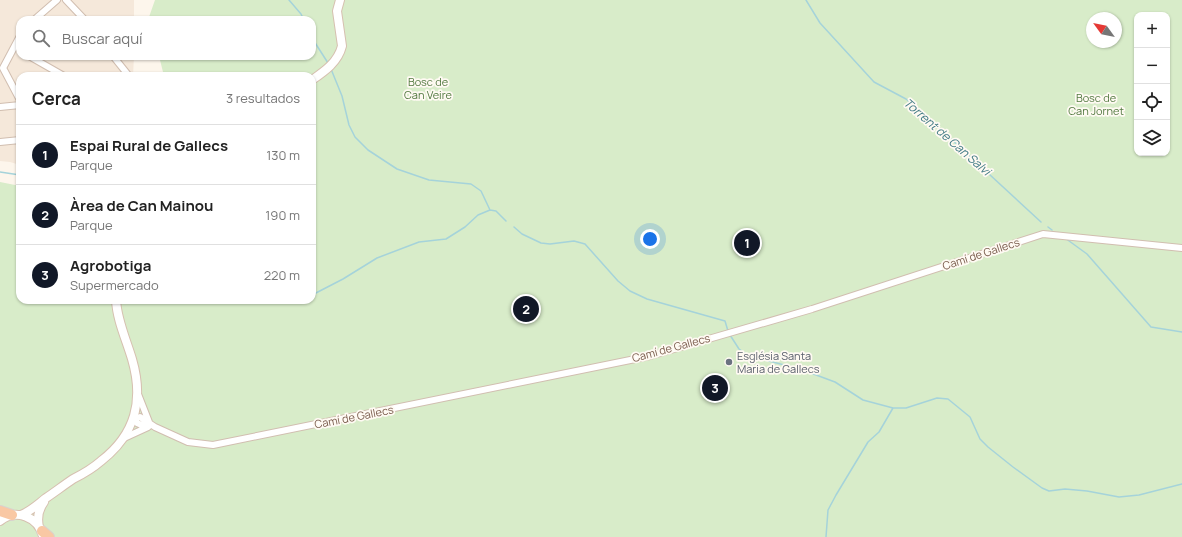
<!DOCTYPE html>
<html lang="es">
<meta charset="utf-8">
<style>
body{margin:0;font-family:Manrope,sans-serif;background:#f2f2f2;color:#222}
.controls{position:absolute;right:12px;top:12px;display:grid;overflow:hidden;border-radius:8px;box-shadow:0 1px 3px #0004}
.controls button{width:36px;height:36px;display:grid;place-items:center;padding:0;border:0;border-bottom:1px solid #e0e0e0;background:#fff;color:#222;font:20px sans-serif}
.compass{position:absolute;left:1086px;top:12px;width:36px;height:36px;border-radius:50%;background:#fff;box-shadow:0 1px 3px #0004;rotate:303deg}
.you{position:absolute;left:650px;top:239px;width:14px;height:14px;margin:-10px;border:3px solid #fff;border-radius:50%;background:#1a73e8;box-shadow:0 0 0 6px #1a73e833}
.badge{display:grid;place-items:center;width:26px;height:26px;border-radius:50%;background:#111827;color:#fff;font-size:13px;font-weight:700}
.pin{position:absolute;translate:-50% -50%;border:2px solid #fff;box-shadow:0 1px 4px #0006}
.list{margin:0;padding:0;list-style:none}
h2{display:flex;justify-content:space-between;align-items:center;height:52px;margin:0;padding:0 16px;font-size:17px}
h2 small{font-size:13px;font-weight:400;color:#767676}
.list li{display:grid;grid-template-columns:26px 1fr auto;gap:12px;align-items:center;box-sizing:border-box;height:60px;padding:0 16px;border-top:1px solid #e0e0e0}
.list b{display:block;font-size:15px;white-space:nowrap}
.list p{margin:0;font-size:13px;white-space:nowrap;color:#767676}
.list em{font-size:13px;font-style:normal;color:#767676}
.icon{flex:none;width:22px;height:22px;fill:none;stroke:currentColor;stroke-width:2;stroke-linecap:round;stroke-linejoin:round}
.map{position:relative;flex:none;width:1182px;height:537px;overflow:hidden}
.search{position:absolute;background:#fff;box-shadow:0 1px 3px #0004;left:16px;top:16px;width:300px;height:44px;display:flex;align-items:center;gap:10px;box-sizing:border-box;padding:0 14px;border-radius:12px;color:#767676;font-size:15px}
.panel{position:absolute;background:#fff;box-shadow:0 1px 3px #0004;left:16px;top:72px;width:300px;height:232px;border-radius:12px}
.map>svg:first-child{display:block}
.residential{fill:#f5e8da}
.green{fill:#d8ecc9;fill-rule:evenodd}
.lines{fill:none;stroke-linecap:round;stroke-linejoin:round}
.stream{stroke:#a5d3da;stroke-width:1.5}
.minor-casing{stroke:#d1beb0;stroke-width:8}
.secondary-casing{stroke:#d6c0b0;stroke-width:10}
.trunk-casing{stroke:#dad1cd;stroke-width:12}
.minor{stroke:#fff;stroke-width:6}
.secondary{stroke:#fff;stroke-width:8}
.trunk{stroke:#f9c8a4;stroke-width:10}
.worship-dot{fill:#6b7280;stroke:#fffaf3;stroke-width:1.5}
.labels{text-anchor:middle;stroke-width:3.5;stroke-linejoin:round;paint-order:stroke}
.park-label{font-size:11px;fill:#537a41;stroke:#fffaf3}
.street-label{font-size:11px;fill:#7a5c4d;stroke:#fffaf3}
.worship-label{font-size:11px;fill:#5b616d;stroke:#fffaf3;text-anchor:start}
.water-label{font-size:12px;font-style:italic;fill:#437c86;stroke:#fffaf3}
</style>
<div class="map">
<svg width="1182" height="537" viewBox="0 0 1182 537">
<rect width="100%" height="100%" fill="#fdf6ec"/>
<path class="residential" d="M0,0H134V20H20V56H134L133,76H20V165L10,162L0,161Z"/>
<path class="green" d="M155,0H1182V537H55L48,533L42,537H0V182L20,186V300H312V76H164L159,56H312V20H150L149,17ZM1137,15H1167V153H1137ZM1092,18H1116V42H1092Z"/>
<g class="lines">
<path class="stream" d="M289,0L301,14L304,20
M806,0L820,23L874,82L906,99L925,115L1041,222
M312,38L328,63
M331,69L342,96L349,125L355,137L368,150L397,169L429,180L471,184L481,191L490,210
M0,172L20,175
M514,227L522,234L541,243L550,244L574,241L585,244L618,281L630,291L647,299L725,321L728,331
M1048,227L1052,230
M1065,238L1087,254L1151,327L1182,332
M312,295L343,279L377,258L419,242L446,239L465,227L478,215L490,210L496,211L506,221
M280,300L284,301L295,300
M730,335L739,349L749,356L800,369L835,382L863,400L893,408H906L937,398L948,399L970,417L980,439L988,447L1013,467L1042,488L1049,491L1065,489L1087,491L1119,497L1139,495L1182,484
M826,537L828,510L836,495L868,442L879,432L893,408"/>
<g class="minor-casing">
<path id="minor" d="M66,0L85,20
M34,20L57,0
M20,36L3,68L20,100
M29,56L64,76
M113,56L129,76
M0,107L20,105
M0,142L20,140
M138,394L149,422
M146,427L137,423L134,419L140,417L155,427L188,442L213,445L650,356L812,309L1043,234L1182,248
M124,438L148,427"/>
</g>
<g class="secondary-casing">
<path id="secondary" d="M312,80C325,71 338,62 342,46L337,11L340,0
M21,515C31,511 37,505 46,498C55,492 64,485 73,479C83,474 93,468 101,461C136,434 144,400 132,359C126,339 117,320 116,300
M0,521C16,508 38,517 43,536
M39,527C37,518 38,510 44,502"/>
</g>
<g class="trunk-casing">
<path id="trunk" d="M0,511L12,515
M42,531L49,537"/>
</g>
<use href="#minor" class="minor"/>
<use href="#secondary" class="secondary"/>
<use href="#trunk" class="trunk"/>
</g>
<circle class="worship-dot" cx="729" cy="362" r="4"/>
<g class="labels">
<g class="park-label">
<text x="428" y="86">Bosc de<tspan x="428" dy="13">Can Veire</tspan></text>
<text x="1096" y="102">Bosc de<tspan x="1096" dy="13">Can Jornet</tspan></text>
</g>
<g class="street-label">
<text transform="translate(981 254) rotate(-18)" y="4">Camí de Gallecs</text>
<text transform="translate(671 348) rotate(-15)" y="4">Camí de Gallecs</text>
<text transform="translate(354 417) rotate(-11)" y="4">Camí de Gallecs</text>
</g>
<g class="worship-label">
<text x="737" y="360">Església Santa<tspan x="737" dy="13">Maria de Gallecs</tspan></text>
</g>
<g class="water-label">
<text transform="translate(947 137) rotate(41)" y="4">Torrent de Can Salvi</text>
</g>
</g>
</svg>
<div class="controls">
<button>+</button>
<button>−</button>
<button><svg class="icon" aria-label="locate" viewBox="0 0 24 24"><circle cx="12" cy="12" r="6"/><path d="M12 2v4M12 18v4M2 12h4M18 12h4"/></svg></button>
<button><svg class="icon" aria-label="layers" viewBox="0 0 24 24"><path d="M12 4l9 5-9 5-9-5zM3 14l9 5 9-5"/></svg></button>
</div>
<svg class="compass" viewBox="-18 -18 36 36"><path d="M0-13l5 13h-10z" fill="#e53935"/><path d="M0 13l5-13h-10z" fill="#767676"/></svg>
<div class="you"></div>
<div class="pin badge" style="left:747px;top:243px">1</div>
<div class="pin badge" style="left:526px;top:309px">2</div>
<div class="pin badge" style="left:715px;top:388px">3</div>
<div class="search"><svg class="icon" aria-label="search" viewBox="0 0 24 24"><circle cx="10" cy="10" r="6"/><path d="M15 15l6 6"/></svg>Buscar aquí</div>
<section class="panel">
<h2>Cerca<small>3 resultados</small></h2>
<ul class="list">
<li><span class="badge">1</span><div><b>Espai Rural de Gallecs</b><p>Parque</p></div><em>130 m</em></li>
<li><span class="badge">2</span><div><b>Àrea de Can Mainou</b><p>Parque</p></div><em>190 m</em></li>
<li><span class="badge">3</span><div><b>Agrobotiga</b><p>Supermercado</p></div><em>220 m</em></li>
</ul>
</section>
</div>
